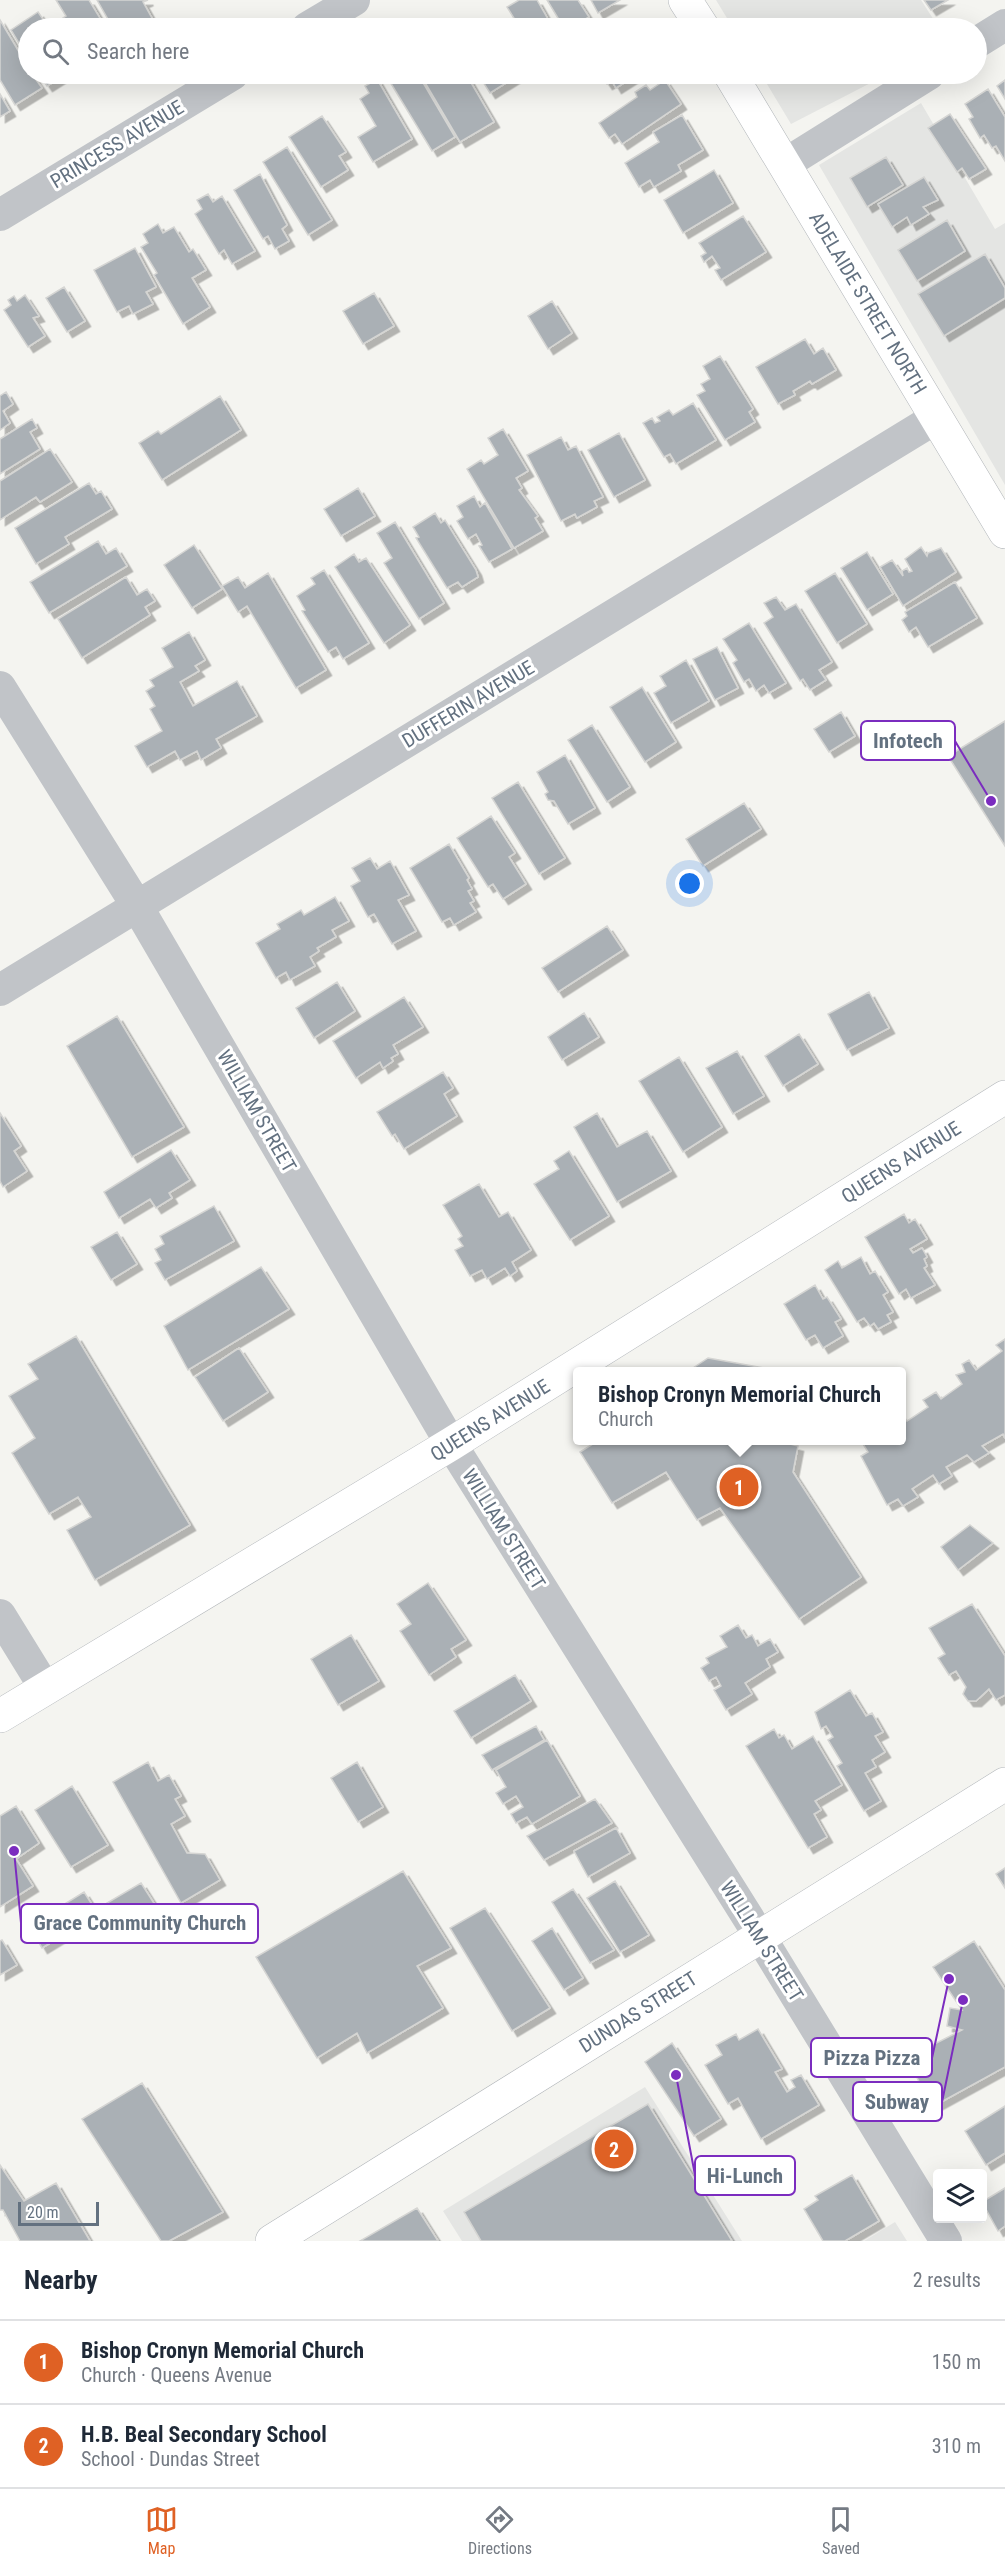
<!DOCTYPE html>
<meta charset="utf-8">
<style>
body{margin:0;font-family:"Roboto Condensed",sans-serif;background:#f2f2f3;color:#1f2937}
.controls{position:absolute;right:18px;bottom:18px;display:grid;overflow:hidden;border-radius:6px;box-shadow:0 6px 24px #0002}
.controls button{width:54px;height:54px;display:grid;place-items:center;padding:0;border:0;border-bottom:2px solid #e0e1e3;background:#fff;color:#1f2937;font:30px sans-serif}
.scale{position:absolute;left:18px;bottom:15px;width:81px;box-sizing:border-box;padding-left:6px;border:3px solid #637180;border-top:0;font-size:16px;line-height:21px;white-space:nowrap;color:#637180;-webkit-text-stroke:4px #fff;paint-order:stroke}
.you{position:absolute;left:690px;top:884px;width:21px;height:21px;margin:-15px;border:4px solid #fff;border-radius:50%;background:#1a73e8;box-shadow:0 0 0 9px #1a73e833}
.badge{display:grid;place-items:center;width:39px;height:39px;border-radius:50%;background:#df6124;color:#fff;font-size:20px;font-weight:700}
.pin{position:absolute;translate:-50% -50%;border:3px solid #fff;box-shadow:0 2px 6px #0006}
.popup{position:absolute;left:573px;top:1367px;width:333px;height:78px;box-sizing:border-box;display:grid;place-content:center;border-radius:6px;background:#fff;filter:drop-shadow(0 2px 4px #0005);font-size:20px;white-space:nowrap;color:#747a83}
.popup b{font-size:22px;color:#1f2937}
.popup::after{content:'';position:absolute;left:50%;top:100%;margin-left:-12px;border:12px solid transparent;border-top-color:#fff}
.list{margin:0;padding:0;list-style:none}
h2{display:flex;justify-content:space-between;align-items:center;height:78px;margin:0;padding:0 24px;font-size:26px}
h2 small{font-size:20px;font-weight:400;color:#747a83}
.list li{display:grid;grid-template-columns:39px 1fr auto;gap:18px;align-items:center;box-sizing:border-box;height:84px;padding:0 24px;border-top:2px solid #e0e1e3}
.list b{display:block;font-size:22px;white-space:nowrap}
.list p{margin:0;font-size:20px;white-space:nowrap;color:#747a83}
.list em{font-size:20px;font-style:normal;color:#747a83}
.icon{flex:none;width:33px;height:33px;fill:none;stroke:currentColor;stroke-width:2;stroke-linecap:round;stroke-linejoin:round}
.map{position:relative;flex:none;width:1005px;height:2241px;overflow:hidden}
.search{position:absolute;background:#fff;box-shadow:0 6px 24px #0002;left:18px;right:18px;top:18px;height:66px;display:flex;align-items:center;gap:15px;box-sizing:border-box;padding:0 21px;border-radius:33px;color:#747a83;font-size:22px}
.sheet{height:246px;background:#fff}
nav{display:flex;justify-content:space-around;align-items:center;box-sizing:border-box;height:84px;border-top:2px solid #e0e1e3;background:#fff;font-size:16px;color:#747a83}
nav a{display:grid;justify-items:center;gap:3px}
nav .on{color:#df6124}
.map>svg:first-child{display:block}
.built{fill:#e4e5e3}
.building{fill:#aab0b5;stroke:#d5d5d3;stroke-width:1.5;filter:url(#shadow)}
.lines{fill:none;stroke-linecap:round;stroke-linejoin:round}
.major-casing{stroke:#b2b6ba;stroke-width:34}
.minor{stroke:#c1c4c8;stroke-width:32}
.major{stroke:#fff;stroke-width:33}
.labels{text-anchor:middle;stroke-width:6;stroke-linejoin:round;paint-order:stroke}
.street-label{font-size:20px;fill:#637180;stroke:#fff}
.leader{fill:none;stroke:#7b2cbf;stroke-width:2}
.callout-dot{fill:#7b2cbf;stroke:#fff;stroke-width:2}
.callout{fill:#fff;stroke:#7b2cbf;stroke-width:2}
.callout-label{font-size:21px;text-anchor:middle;font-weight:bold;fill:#637180}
</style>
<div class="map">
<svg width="1005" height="2241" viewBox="0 0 1005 2241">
<defs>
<filter id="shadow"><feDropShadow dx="5.5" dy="5.5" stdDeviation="0" flood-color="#0004"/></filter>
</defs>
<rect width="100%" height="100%" fill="#f4f4f0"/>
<path class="built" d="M716,0H921L939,28H733Z
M761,74H888L791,124Z
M921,103L995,229L1005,223V485L819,165Z
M645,2087L742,2241H462L443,2211Z
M895,2222L907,2241H864Z"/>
<path class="building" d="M56,0H89L106,28H69L63,18L66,16Z
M97,0H148L143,2L153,20L138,28H113Z
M519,0H537L553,28H520L507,7Z
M547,0H578L589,17L570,28H564Z
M591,0H620L598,13Z
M924,0H948L931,10Z
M38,12L49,28H28V58L11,30Z
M481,19L487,28H466Z
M0,20L28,67V74H32L42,88L15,105L0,80Z
M39,74H66L47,86Z
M393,74H403L405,76L418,74L455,137L432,151L387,77Z
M420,74H466L494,122L460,142Z
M478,74H515L517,76L490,93Z
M600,74H638L616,88L612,81L607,84Z
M377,79L412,139L373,162L358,137L376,126L360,99L369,93L365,86Z
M665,80L681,104L622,144L615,134L609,138L599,123L637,97L635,92L646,85L650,90Z
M1005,80V99L997,86Z
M988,89L1005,117V161L996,146L992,148L984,135L980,138L969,119L973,117L965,104Z
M0,94L10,111L0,117Z
M950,114L986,169L969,179L962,168L957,172L928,128Z
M682,115L703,150L678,165L681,171L654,187L650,180L639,187L625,163L659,142L653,132Z
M322,116L346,152L339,156L348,170L321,187L289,137Z
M287,147L332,220L308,235L263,162Z
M886,157L903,185L867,207L850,178Z
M714,170L733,203L683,233L664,200Z
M260,174L287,225L282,229L289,241L275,249L268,236L263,239L234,190Z
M924,177L938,200L923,207L929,214L911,225L907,217L892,227L878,204Z
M208,194L213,202L222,196L255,251L232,264L224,250L219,254L195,214L202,209L197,200Z
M743,216L766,252L721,280L715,270L720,268L712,256L704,262L701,256L706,253L699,243Z
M947,220L965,251L917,281L898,250Z
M158,224L163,233L174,227L189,252L193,249L206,270L192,278L210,307L183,324L154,275L157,273L141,247L148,243L143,234Z
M135,248L156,287L146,292L153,304L133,314L129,306L117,312L94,270Z
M985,254L1005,288V298L944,336L918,294Z
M64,287L85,321L67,332L46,298Z
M374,293L394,326L363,344L343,311Z
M25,295L39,316L33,318L45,336L28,347L4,310L11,305L8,300L14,296L17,301Z
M552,301L572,333L548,349L528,316Z
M805,339L814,354L823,348L836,370L812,384L810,381L793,391L795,395L778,404L756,367Z
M720,356L753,409L749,412L755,422L725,440L697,395L705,391L701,384L710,379L703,366Z
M6,392L13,404L3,411L10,423L0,430V396Z
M220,396L241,430L162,480L139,443L158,431L161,434Z
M693,403L716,440L676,464L670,454L664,457L643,423L652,418L655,423L660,421L657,417L669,410L673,415Z
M32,419L37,428L30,432L40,449L0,474V439Z
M503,429L528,471L516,478L522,488L519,490L538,516L535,518L543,531L514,548L467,469L481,460L484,464L498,455L488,438Z
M619,433L645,480L614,497L588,450Z
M561,437L568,450L576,446L603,497L594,501L597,507L577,518L575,514L561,521L527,455Z
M50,449L72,482L40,502L36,497L0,520V481Z
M89,483L96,494L101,491L112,509L65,537L69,544L36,564L15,528Z
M358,488L375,516L341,536L324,509Z
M474,496L480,507L485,503L512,549L489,562L479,546L482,545L476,534L468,539L457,521L463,517L457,506Z
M435,513L441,523L445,520L476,570L478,577L462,587L458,582L447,588L416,538L419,537L413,527Z
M395,522L444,603L419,619L384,563L392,558L377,533Z
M98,541L106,554L116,548L127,566L49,613L30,582Z
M194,545L222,589L192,608L164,565Z
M921,547L927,556L928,553L941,548L956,572L903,606L880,567L892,560L903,576L902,571L907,568L909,572L912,571L905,559Z
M867,552L893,594L867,610L841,568Z
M354,554L359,562L366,558L410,625L384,643L335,567Z
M324,570L369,643L343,659L336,647L328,652L302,611L305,610L297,596L315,584L311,578Z
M268,573L326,670L296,688L247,606L238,612L222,586L238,577L245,588Z
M835,573L867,624L837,643L805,591Z
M126,577L137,595L147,589L155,601L145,607L150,615L82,658L58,619Z
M955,582L977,618L928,647L916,627L909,632L902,620L907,616L905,612Z
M776,597L785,610L796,604L832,662L819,670L826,680L810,690L803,679L800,681L764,623L773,617L764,603Z
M749,623L786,683L769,693L764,685L756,691L749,679L744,682L733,663L737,660L723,639Z
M189,632L205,660L195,666L199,671L180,682L193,706L237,681L257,716L216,739L221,748L201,760L197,751L180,760L175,751L147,767L135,746L162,731L150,709L155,706L146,691L154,686L150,680L173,667L162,648Z
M717,647L738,688L715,700L693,659Z
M686,660L709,701L671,723L654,693L666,686L660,676Z
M642,687L676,742L645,762L610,707Z
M841,712L855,736L829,752L814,729Z
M1005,721V846L948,756Z
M592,725L630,787L607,802L568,740Z
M565,755L595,808L568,824L554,801L548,800L545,794L548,792L537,772Z
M518,782L565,858L539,874L492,798Z
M744,803L761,829L703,866L686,839Z
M491,816L515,853L509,857L526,884L503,899L493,884L488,887L457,838Z
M449,844L469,878L467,880L472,889L468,891L474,901L470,903L476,912L454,925L450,918L442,922L410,868Z
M370,858L377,869L390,861L409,895L398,900L416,931L392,944L374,914L368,917L351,886L360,881L352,868Z
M335,897L349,921L332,930L336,937L317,948L319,951L310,957L315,966L290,980L286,972L276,978L256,943L280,929L277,924L301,910L304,915Z
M607,926L623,950L558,992L542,968Z
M337,982L355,1011L314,1038L296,1008Z
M869,992L889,1028L847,1050L828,1014Z
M404,997L423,1027L393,1045L398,1054L391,1058L393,1061L383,1068L380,1062L356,1078L333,1041Z
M584,1013L599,1037L562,1060L548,1037Z
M117,1016L184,1127L132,1157L67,1046Z
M799,1034L818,1064L783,1086L765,1056Z
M737,1051L764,1096L733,1114L706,1068Z
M679,1057L722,1127L683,1152L639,1081Z
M443,1072L453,1088L444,1094L457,1116L404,1149L395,1134L392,1136L377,1112Z
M0,1113L21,1146L14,1151L27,1171L3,1187L0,1181Z
M597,1113L617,1147L647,1131L671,1171L617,1202L574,1127Z
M171,1150L190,1180L169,1193L172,1198L156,1208L150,1199L119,1218L104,1192Z
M569,1151L609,1216L570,1240L534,1184L559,1169L554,1161Z
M479,1184L499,1217L508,1212L531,1250L512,1262L517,1271L510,1276L505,1268L487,1279L482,1270L470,1276L455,1250L463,1246L458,1239L462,1236L443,1205Z
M214,1206L234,1241L165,1280L155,1263L161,1260L155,1249L164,1244L160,1236Z
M904,1214L909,1223L915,1219L927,1239L910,1249L913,1253L922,1248L927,1257L924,1259L927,1266L924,1268L935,1285L911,1298L906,1289L899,1294L865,1237Z
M117,1232L137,1264L111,1280L91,1247Z
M861,1257L870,1274L875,1271L888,1292L883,1295L893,1312L887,1315L891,1322L878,1329L874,1323L870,1326L864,1318L857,1322L825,1270L838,1261L842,1268Z
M261,1267L289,1309L188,1370L164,1326Z
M815,1285L823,1299L827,1297L841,1319L835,1322L843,1336L823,1348L815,1335L806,1340L784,1304Z
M76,1336L190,1525L95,1580L67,1530L91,1517L78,1497L49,1514L12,1453L35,1438L9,1396L38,1379L28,1364Z
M1005,1339V1438L1003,1434L982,1446L989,1453L974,1462L967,1455L946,1467L952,1476L939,1484L933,1475L912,1489L918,1497L903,1506L898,1499L887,1505L861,1456L868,1452L863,1444L871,1440H901V1415L907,1421L928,1407L923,1400L936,1392L941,1399L962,1384L956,1375L965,1372L962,1364L969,1360L976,1370L1002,1351L996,1345Z
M239,1348L268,1392L223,1421L195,1377Z
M708,1358L786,1372H687Z
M599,1440H774L798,1446L793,1472L861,1577L799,1619L720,1508L697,1520L666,1472L612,1503L580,1452Z
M970,1525L993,1543L958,1570L941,1547Z
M428,1583L466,1640L451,1649L456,1657L429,1675L400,1631L411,1624L397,1604Z
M972,1604L1005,1656V1695L996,1700L989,1689L976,1701H968L963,1694L966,1687L956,1671L949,1675L938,1658L945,1654L929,1628Z
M738,1625L746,1638L752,1635L758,1646L770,1639L778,1652L766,1659L770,1667L745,1683L752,1694L726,1710L714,1690L721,1686L716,1677L709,1681L701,1668L709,1663L706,1658L727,1647L720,1636Z
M351,1635L379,1681L338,1705L311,1659Z
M515,1675L531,1701L471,1738L454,1711Z
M850,1690L866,1716L872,1713L883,1732L875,1736L885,1752L872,1760L876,1767L865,1773L881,1801L864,1811L837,1766L842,1763L828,1740L833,1737L826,1726L821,1729L815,1712Z
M536,1726L544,1740L492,1770L482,1755Z
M774,1729L779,1738L784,1735L792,1749L813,1736L842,1785L815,1801L821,1810L814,1814L827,1837L808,1848L746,1746Z
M547,1740L580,1796L532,1824L527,1817L516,1823L511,1814L523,1807L516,1796L503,1804L496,1793L506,1787L496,1770Z
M148,1762L158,1781L169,1775L181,1796L175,1799L185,1816L171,1824L187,1853L205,1854L220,1880L181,1903L113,1782Z
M357,1762L383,1807L358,1822L331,1778Z
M72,1786L108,1845L71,1867L35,1810Z
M595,1799L612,1823L544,1860L527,1836Z
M16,1806L39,1843L16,1859L33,1886L0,1907V1816Z
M616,1828L630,1853L588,1877L574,1851Z
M1005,1868V1888L996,1874Z
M403,1871L451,1948L417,1966L443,2008L367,2053L357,2033L317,2058L256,1957Z
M615,1881L649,1935L620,1952L587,1898Z
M141,1883L157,1908L123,1929L107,1903Z
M573,1889L614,1950L590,1963L552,1902Z
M84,1892L98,1914L42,1948L29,1926Z
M485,1908L550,2008L512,2031L450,1928Z
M552,1928L583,1978L564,1990L532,1941Z
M2,1940L17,1965L0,1975V1941Z
M974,1941L1005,1990V2067L932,2107L907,2058L962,2030L947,2026L950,2008L962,2010L933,1967Z
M758,2029L782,2069L775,2072L787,2092L795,2087L791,2080L801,2075L819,2105L761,2139L738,2098L728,2104L705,2065L722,2055L716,2045L736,2034L739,2040Z
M672,2043L721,2119L694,2136L645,2062Z
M142,2083L223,2212L169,2241H161L82,2119Z
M648,2104L732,2241H481L464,2212Z
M1005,2106V2153L986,2165L965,2131Z
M0,2165L24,2201L56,2183L90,2241H20L3,2210H0Z
M852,2175L879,2221L845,2241H823L804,2209L818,2200L815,2196Z
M1005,2188V2226L998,2231L982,2202Z
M417,2208L438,2241H360Z"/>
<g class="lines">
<g class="major-casing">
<path id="major" d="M685,0L703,28
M730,74L1005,532
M0,1716L451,1444L1005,1097
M272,2241L1005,1784"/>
</g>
<path class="minor" d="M307,28L354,0
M976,43L1005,25
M785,164L929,74
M0,215L233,74
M0,687L137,906L451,1444L759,1935L946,2241
M0,990L936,418
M0,1615L45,1688"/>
<use href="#major" class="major"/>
</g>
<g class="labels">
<g class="street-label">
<text transform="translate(117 144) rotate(-31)" y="7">PRINCESS AVENUE</text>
<text transform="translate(868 303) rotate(59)" y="7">ADELAIDE STREET NORTH</text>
<text transform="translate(468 704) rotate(-31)" y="7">DUFFERIN AVENUE</text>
<text transform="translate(257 1111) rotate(60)" y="7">WILLIAM STREET</text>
<text transform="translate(901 1162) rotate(-32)" y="7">QUEENS AVENUE</text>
<text transform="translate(490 1420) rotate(-32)" y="7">QUEENS AVENUE</text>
<text transform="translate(504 1529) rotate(58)" y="7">WILLIAM STREET</text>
<text transform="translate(762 1941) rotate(58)" y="7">WILLIAM STREET</text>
<text transform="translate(638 2012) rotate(-32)" y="7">DUNDAS STREET</text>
</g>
</g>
<path class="leader" d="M991 801L955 741M14 1851L21 1923M949 1979L932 2058M963 2000L942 2102M676 2075L695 2175"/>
<g class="callout-dot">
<circle cx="991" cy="801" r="6"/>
<circle cx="14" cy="1851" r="6"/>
<circle cx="949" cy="1979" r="6"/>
<circle cx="963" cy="2000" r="6"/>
<circle cx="676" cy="2075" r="6"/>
</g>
<g class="callout">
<rect x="861" y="721" width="94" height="39" rx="6"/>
<rect x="21" y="1904" width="237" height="39" rx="6"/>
<rect x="811" y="2038" width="121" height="39" rx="6"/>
<rect x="853" y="2082" width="89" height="39" rx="6"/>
<rect x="695" y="2156" width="100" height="39" rx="6"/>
</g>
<g class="callout-label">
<text x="908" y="748">Infotech</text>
<text x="140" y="1930">Grace Community Church</text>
<text x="872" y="2065">Pizza Pizza</text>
<text x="897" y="2109">Subway</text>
<text x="745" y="2183">Hi-Lunch</text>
</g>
</svg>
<div class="controls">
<button><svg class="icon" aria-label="layers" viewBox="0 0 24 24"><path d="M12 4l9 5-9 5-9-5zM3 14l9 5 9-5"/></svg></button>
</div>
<div class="scale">20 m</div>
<div class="you"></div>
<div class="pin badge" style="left:739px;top:1487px">1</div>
<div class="popup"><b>Bishop Cronyn Memorial Church</b>Church</div>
<div class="pin badge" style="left:614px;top:2149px">2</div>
<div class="search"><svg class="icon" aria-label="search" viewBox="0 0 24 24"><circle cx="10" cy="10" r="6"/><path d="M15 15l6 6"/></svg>Search here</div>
</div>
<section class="sheet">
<h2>Nearby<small>2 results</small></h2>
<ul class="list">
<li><span class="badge">1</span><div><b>Bishop Cronyn Memorial Church</b><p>Church · Queens Avenue</p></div><em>150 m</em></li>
<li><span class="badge">2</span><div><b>H.B. Beal Secondary School</b><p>School · Dundas Street</p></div><em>310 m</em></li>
</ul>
</section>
<nav>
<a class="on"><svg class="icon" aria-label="map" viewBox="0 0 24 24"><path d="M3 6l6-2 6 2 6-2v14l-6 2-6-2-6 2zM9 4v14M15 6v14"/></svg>Map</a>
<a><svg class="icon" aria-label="directions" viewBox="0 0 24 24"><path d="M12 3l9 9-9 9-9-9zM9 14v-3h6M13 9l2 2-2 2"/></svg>Directions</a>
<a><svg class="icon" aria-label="saved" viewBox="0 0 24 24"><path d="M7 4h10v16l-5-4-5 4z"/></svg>Saved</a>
</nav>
